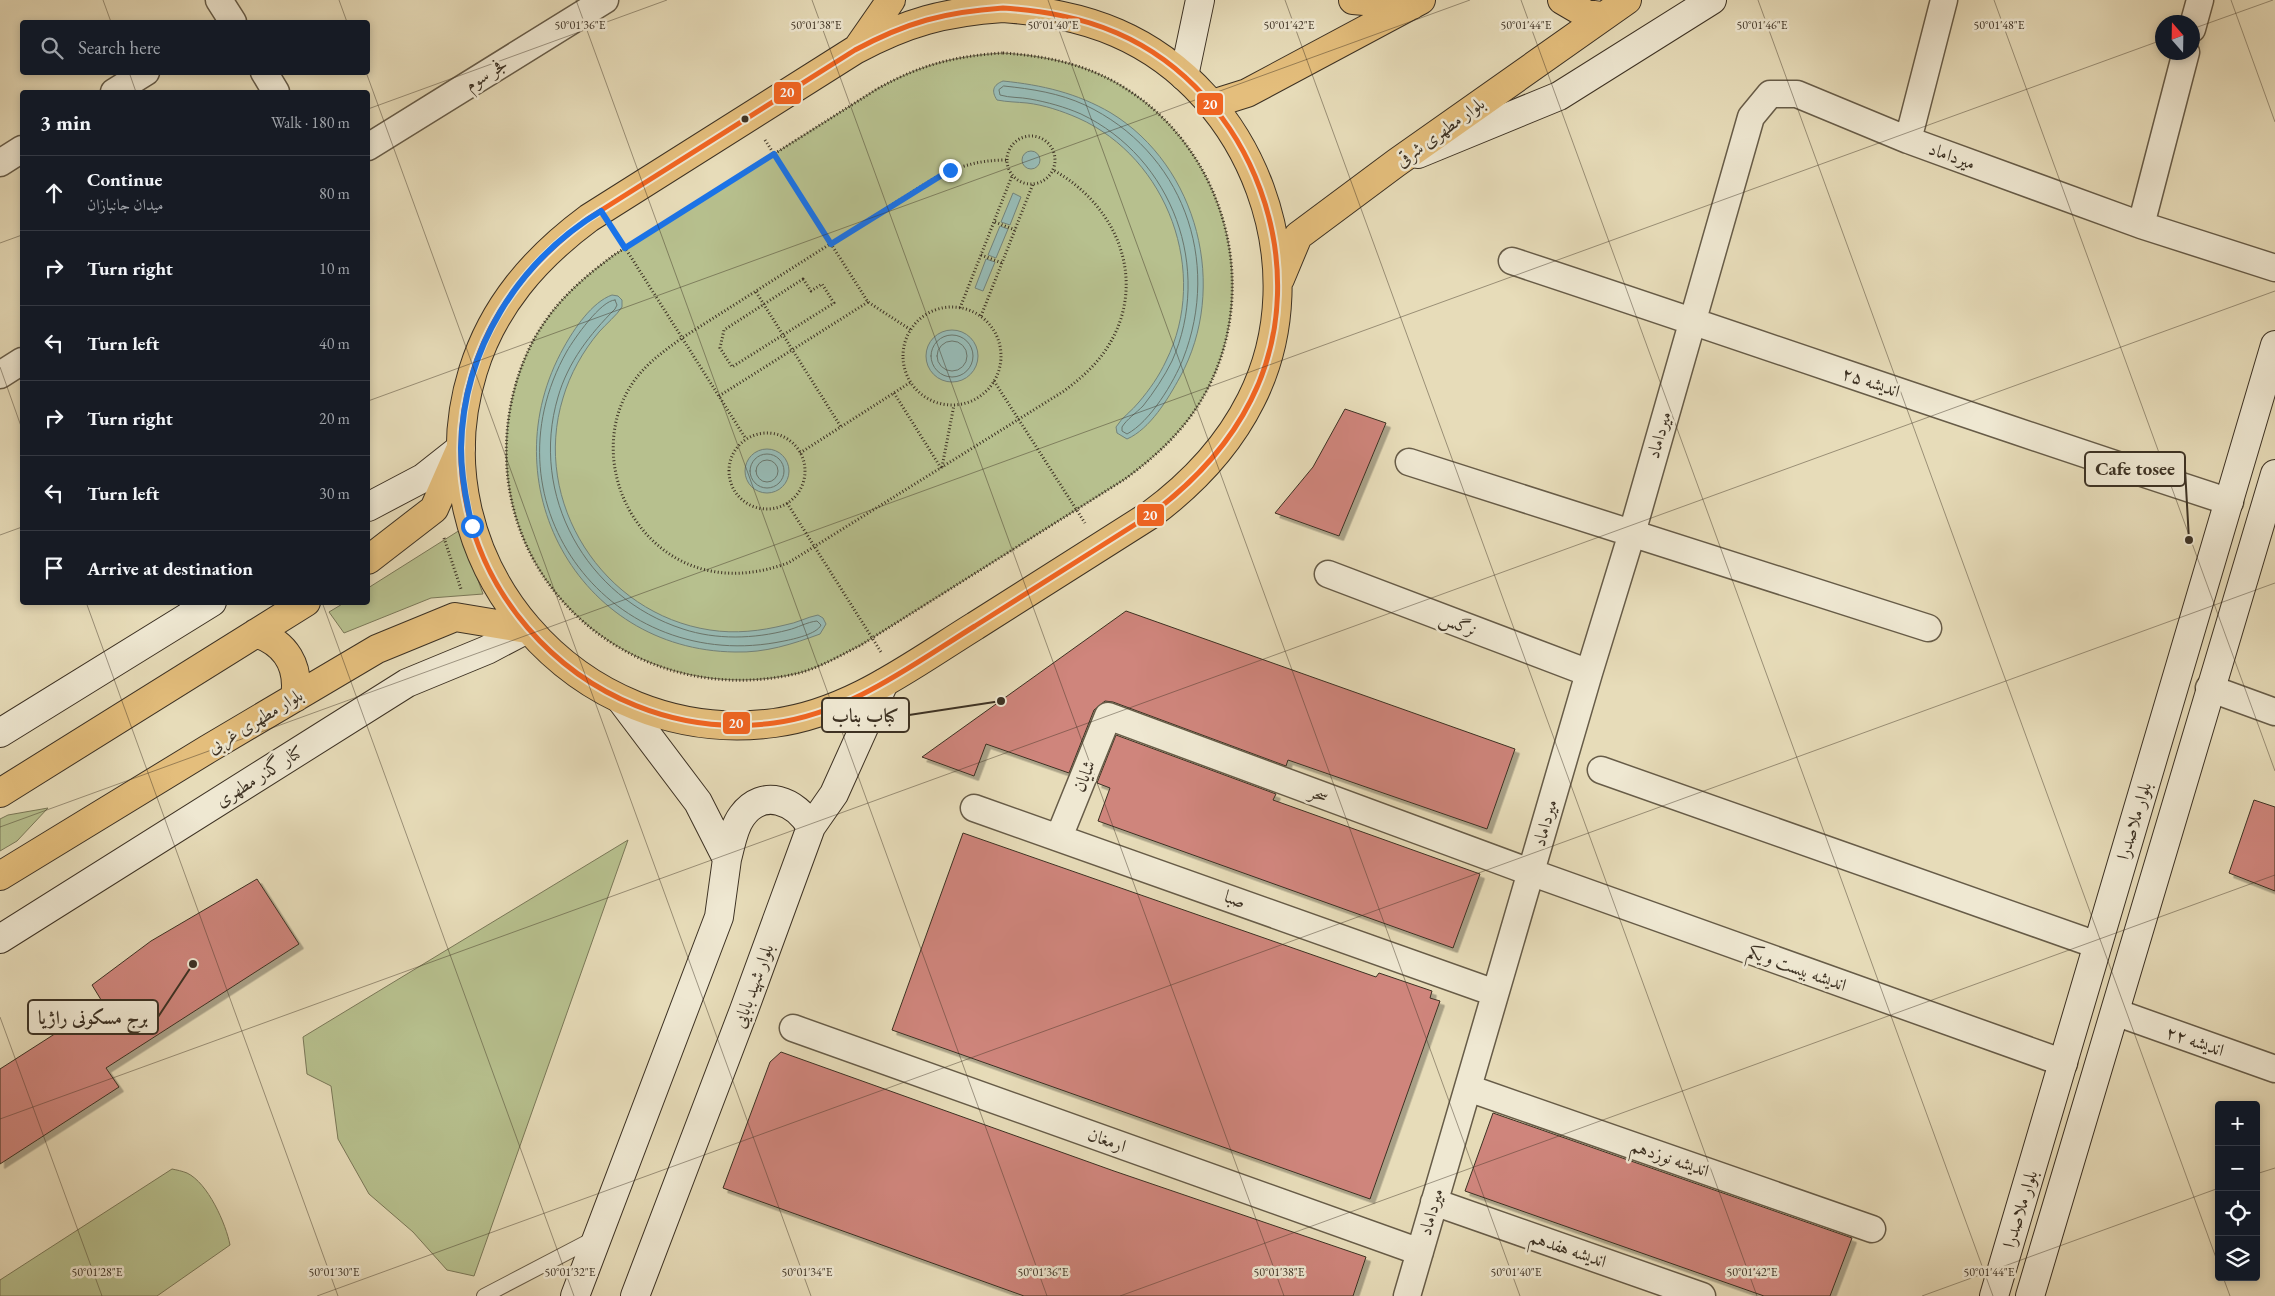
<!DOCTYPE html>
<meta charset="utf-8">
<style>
body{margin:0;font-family:"EB Garamond",Amiri,serif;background:#20242c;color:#f1f3f6}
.controls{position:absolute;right:15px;bottom:15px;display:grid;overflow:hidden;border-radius:5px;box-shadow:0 2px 8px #0003}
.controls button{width:45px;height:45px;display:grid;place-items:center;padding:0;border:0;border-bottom:1px solid #363941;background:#171b24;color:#f1f3f6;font:25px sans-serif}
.compass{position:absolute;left:2155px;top:15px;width:45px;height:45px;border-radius:50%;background:#171b24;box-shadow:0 2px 8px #0003;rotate:340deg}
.stop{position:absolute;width:15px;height:15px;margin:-11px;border:4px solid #1a73e8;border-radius:50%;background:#fff}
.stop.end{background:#1a73e8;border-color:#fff;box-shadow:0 1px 5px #0008}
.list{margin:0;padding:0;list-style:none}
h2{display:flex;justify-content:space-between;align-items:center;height:65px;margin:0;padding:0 20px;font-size:21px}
h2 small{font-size:16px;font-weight:400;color:#9ea1a6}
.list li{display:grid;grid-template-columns:32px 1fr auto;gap:15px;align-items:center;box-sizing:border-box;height:75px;padding:0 20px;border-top:1px solid #363941}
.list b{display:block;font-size:19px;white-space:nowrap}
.list p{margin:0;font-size:16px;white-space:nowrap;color:#9ea1a6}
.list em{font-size:16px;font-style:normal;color:#9ea1a6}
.icon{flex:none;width:28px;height:28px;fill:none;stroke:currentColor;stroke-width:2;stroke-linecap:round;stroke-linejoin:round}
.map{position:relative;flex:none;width:2275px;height:1296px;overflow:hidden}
.search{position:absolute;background:#171b24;box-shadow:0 2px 8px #0003;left:20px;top:20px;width:350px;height:55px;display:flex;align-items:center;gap:12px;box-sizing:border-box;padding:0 18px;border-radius:5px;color:#9ea1a6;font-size:19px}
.panel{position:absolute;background:#171b24;box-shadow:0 2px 8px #0003;left:20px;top:90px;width:350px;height:515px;border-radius:5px}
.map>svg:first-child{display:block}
.green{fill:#b7c08e;stroke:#7a7858}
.water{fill:#97bab4;stroke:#73837a}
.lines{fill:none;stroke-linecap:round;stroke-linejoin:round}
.shore{stroke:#6a766c;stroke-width:1}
.building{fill:#cf857b;stroke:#3c3123;filter:url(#shadow)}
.lane-casing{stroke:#675c48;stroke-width:16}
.street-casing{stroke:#675c48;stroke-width:29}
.secondary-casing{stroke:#3c3123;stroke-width:30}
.primary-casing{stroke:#3c3123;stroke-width:30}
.path{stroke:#3c3123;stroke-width:3;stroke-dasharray:1 2.5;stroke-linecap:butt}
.lane{stroke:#efe8d2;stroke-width:14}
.street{stroke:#efe8d2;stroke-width:26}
.secondary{stroke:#efe8d2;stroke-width:28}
.primary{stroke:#e4be7c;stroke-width:28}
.bus-1-casing{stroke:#efe8d2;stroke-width:9}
.bus-1{stroke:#f26522;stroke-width:5}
.route{stroke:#1a73e8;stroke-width:6}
.ticks{fill:none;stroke:#3c3123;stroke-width:1;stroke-opacity:0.45}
.bus-dot{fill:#3c3123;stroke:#efe8d2;stroke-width:2}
.labels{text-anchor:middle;stroke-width:5;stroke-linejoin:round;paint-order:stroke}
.street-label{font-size:18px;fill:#3c3123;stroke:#efe8d2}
.ticks-label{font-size:12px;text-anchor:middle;fill:#3c3123;stroke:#efe8d2;stroke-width:5;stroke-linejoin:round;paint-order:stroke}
.leader{fill:none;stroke:#3c3123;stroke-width:2}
.callout-dot{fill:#3c3123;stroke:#efe8d2;stroke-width:2}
.callout{fill:#efe8d2;stroke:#3c3123;stroke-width:2}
.callout-label{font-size:19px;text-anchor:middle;font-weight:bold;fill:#3c3123}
.line-badge{stroke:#efe8d2;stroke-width:2}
.badge-label{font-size:14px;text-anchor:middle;font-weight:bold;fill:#fff}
</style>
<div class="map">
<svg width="2275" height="1296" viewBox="0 0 2275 1296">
<defs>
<filter id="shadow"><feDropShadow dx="4.5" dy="4.5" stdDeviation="0" flood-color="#0004"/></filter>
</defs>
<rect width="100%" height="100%" fill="#e7dcb9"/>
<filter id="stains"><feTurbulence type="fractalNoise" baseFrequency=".004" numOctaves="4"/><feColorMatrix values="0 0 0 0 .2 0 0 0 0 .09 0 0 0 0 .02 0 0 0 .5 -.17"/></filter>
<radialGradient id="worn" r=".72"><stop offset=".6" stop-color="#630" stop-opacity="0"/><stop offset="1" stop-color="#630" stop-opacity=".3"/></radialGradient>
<path class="green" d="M1003,53C1048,56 1090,65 1128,90C1233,158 1265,306 1195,410C1176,438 1152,459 1125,479L861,645C841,655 821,667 799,673C645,710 495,595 507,433C510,395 522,355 544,323C563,295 587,275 614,255L877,89C920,65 954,56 1003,53Z
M460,530L483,594L431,598L344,633L329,612L344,603L368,602V588Z
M48,808L17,841L0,851V819L8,815Z
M628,840L474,1276L447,1270L413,1232L369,1194L338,1139L331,1086L307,1074L303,1037Z
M172,1169C177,1170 182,1171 187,1173C208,1183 226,1224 230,1245L157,1296H0V1280Z"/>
<path class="water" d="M1003,81C1042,85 1077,93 1111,113C1198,166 1229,288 1180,377C1168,399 1150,429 1127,439L1117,433L1116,427C1122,417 1132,411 1139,402C1150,389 1159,376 1166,361C1210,273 1168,158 1078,118C1062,111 1044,105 1027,103C1017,102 1007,102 997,100C991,91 993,85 1003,81Z
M1022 160a9 9 0 1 1 18 0a9 9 0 1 1-18 0Z
M1013,193L1021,197L1010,225L1001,222Z
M1000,226L1008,229L996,258L988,255Z
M986,259L995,262L983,291L975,288Z
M612,295L618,296L622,300V307C616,316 607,323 599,332C583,351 570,374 563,398C531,502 603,614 710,630C735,634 761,631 785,625C797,623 807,617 818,615L823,618L826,624L820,634C793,644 765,653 735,652C577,650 488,482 564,347C574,329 592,302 612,295Z
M926 356a26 26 0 1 1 52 0a26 26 0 1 1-52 0Z
M745 471a22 22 0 1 1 44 0a22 22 0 1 1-44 0Z"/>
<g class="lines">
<path class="shore" d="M1004,86C1032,89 1059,93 1085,105C1182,151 1222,260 1183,359C1174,382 1150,422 1127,434L1122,431V427C1127,419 1136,413 1143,406C1154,392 1164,377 1172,361C1213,269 1173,158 1081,114C1065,107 1047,102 1030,99C1020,97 1010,98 1000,95L999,90Z
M615,300L617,305L615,309C590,334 568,362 558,397C529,495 586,598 683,629C716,640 754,639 788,630C797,628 807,622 817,621L821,625C817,634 794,639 784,641C613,677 480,505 567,351C574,339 601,300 615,300Z
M931 356a21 21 0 1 1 42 0a21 21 0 1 1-42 0Z
M937 356a15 15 0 1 1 30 0a15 15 0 1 1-30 0Z
M750 471a17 17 0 1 1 34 0a17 17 0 1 1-34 0Z
M756 471a11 11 0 1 1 22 0a11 11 0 1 1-22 0Z"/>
</g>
<path class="building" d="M1345,409L1386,423L1339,536L1275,513L1313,467Z
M1126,611L1515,749L1487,829L1288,760L1286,766L1113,702L1105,701L1094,710L1069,773L986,744L974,776L922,757Z
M1116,735L1276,794L1273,800L1480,874L1453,948L1098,821L1110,788L1097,783Z
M2254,800L2275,807V891L2229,873Z
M963,833L1376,977L1379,973L1432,991L1430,998L1440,1001L1370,1199L892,1030Z
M257,879L299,944L106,1068L119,1087L0,1164V1069L103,1003L92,985L151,941Z
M781,1052L1114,1171L1366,1257L1353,1296H1024L723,1188L770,1062Z
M1493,1113L1852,1238L1830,1296H1764L1465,1191Z"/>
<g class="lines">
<g class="lane-casing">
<path id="lane" d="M484,1296L595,1238"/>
</g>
<g class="street-casing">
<path id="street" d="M219,0L233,22
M2192,29L2200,0
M264,72L276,92
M114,92L146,72
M1908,140L1944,0
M368,147L605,0
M0,163L22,149
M2141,225L2186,52
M1512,261C1752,340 1990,424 2230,502
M0,375L22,361
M1409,462L1928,628
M1328,574L1589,673
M2209,688L2275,712
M1601,770L2097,945
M974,808L1495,993
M1059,837L1108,716L1530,872L2064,1063
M2115,1012L2275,1069
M793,1028L1420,1252
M1468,1088L1872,1229
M1434,1202L1702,1296
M1407,1296L1589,673L1632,533L1751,117L1770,94H1797L1908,140L2141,225L2275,268"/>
</g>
<g class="secondary-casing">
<path id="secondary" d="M1184,76L1200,0
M1418,154L1559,96L1712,0
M368,507L423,478L461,448
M0,733L212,602
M727,859C731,845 733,828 742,816C763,787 796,801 811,827
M0,939L407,683L487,650L527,629
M575,1296L719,917L727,859L698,802L621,700
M635,1296L744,1010L811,827L834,794L884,683
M1994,1296L2275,345
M2030,1296L2275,474"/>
</g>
<g class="primary-casing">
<path id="primary" d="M1353,0L1412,5
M1562,0L1586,14L1601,16
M1003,8C1043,11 1080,17 1117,33C1253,92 1318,268 1251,400C1227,448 1192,484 1150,515C1091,552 1033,589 975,626C912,665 850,713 774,723C578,749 414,561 473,371C493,306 535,258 589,218L855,50C907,22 945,12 1003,8Z
M859,46L891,0
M1212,104L1247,93L1421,0
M1280,279L1298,236L1396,163L1627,0
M368,560L434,509L459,452
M256,633C286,643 300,666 295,698
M0,793L306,602
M0,876L208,749L377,649L455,617L527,629"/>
</g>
<path class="path" d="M1003,53C1048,56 1090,65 1128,90C1233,158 1265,306 1195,410C1176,438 1152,459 1125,479L861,645C841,655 821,667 799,673C645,711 495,595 507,433C510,395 522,355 544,323C563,295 587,275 614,255L877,89C920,65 954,56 1003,53Z
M1007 160a24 24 0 1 1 48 0a24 24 0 1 1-48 0Z
M765,140L868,302L911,330
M1006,160C978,160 956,167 931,180L682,338C664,351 647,363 634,381C587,448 624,547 702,569C732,577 760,573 788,563L1064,391C1080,379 1094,367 1105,351C1150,285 1119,206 1053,170
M995,222L1015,230
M617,235L746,439
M981,255L1002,263
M803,279L811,291L822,284L834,303L732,367L720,348L724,330Z
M756,292L841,427
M903 356a49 49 0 1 1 98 0a49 49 0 1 1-98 0Z
M960,308L1012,176
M981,316L1033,184
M994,381L1085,523
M894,393L941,468
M719,396L868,302
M729 471a38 38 0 1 1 76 0a38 38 0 1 1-76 0Z
M800,453L911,382
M942,467L954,405
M787,503L881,652
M444,538L461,589"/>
<use href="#lane" class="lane"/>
<use href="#street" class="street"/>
<use href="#secondary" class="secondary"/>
<use href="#primary" class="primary"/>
<g class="bus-1-casing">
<path id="bus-1" d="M1003,8C1043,11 1080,17 1117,33C1253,92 1318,268 1251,400C1227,448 1192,484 1150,515C1091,552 1033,589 975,626C912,665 850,713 774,723C578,749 414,561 473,371C493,306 535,258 589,218L855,50C907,22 945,12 1003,8Z"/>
</g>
<use href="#bus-1" class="bus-1"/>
</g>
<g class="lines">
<path class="route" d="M472,526C466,501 461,475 461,448C463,349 518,261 601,211L625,248L774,154L831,244L950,170"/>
</g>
<path class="ticks" d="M103,0L111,22M339,0L347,22M576,0L1047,1296M812,0L1284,1296M1048,0L1520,1296M1285,0L1757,1296M1521,0L1993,1296M1758,0L2219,1266M1994,0L2275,771M2231,0L2275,122M2192,29L2273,0M129,72L136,92M366,72L811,1296M368,109L667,0M0,243L22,235M0,367L22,429M368,401L1470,0M0,535L22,527M86,602L338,1296M322,602L574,1296M0,827L2162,40M0,1017L102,1296M0,1119L2275,291M2256,1174L2275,1168M2223,1277L2230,1296M317,1296L2275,583M1120,1296L2275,875M1922,1296L2219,1188"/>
<circle class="bus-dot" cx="745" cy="119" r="4.5"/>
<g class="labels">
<g class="street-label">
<text transform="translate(486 74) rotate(-32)" y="6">فجر سوم</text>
<text transform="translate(1440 132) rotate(-36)" y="6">بلوار مطهری شرقی</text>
<text transform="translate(1952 156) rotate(20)" y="6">میرداماد</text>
<text transform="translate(1871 382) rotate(19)" y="6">اندیشه ۲۵</text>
<text transform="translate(1659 435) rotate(-74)" y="6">میرداماد</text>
<text transform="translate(1458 624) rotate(21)" y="6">نرگس</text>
<text transform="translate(255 721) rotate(-31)" y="6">بلوار مطهری غربی</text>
<text transform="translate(259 776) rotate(-32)" y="6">کنار گذر مطهری</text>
<text transform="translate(1084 776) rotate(-68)" y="6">شایان</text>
<text transform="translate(1319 794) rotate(20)" y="6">سحر</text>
<text transform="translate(2134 821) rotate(-73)" y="6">بلوار ملاصدرا</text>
<text transform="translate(1545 823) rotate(-74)" y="6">میرداماد</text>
<text transform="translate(1235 899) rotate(20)" y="6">صبا</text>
<text transform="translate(1797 968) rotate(20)" y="6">اندیشه بیست و یکم</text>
<text transform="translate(753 986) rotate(-70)" y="6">بلوار شهید بابایی</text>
<text transform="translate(2195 1041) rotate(19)" y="6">اندیشه ۲۲</text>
<text transform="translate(1107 1140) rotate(20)" y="6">ارمغان</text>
<text transform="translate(1670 1158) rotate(19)" y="6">اندیشه نوزدهم</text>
<text transform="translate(2020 1209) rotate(-73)" y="6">بلوار ملاصدرا</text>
<text transform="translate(1431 1212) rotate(-74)" y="6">میرداماد</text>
<text transform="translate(1568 1249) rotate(19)" y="6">اندیشه هفدهم</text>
</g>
</g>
<g class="ticks-label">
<text x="580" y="29">50°01'36"E</text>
<text x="816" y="29">50°01'38"E</text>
<text x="1053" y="29">50°01'40"E</text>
<text x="1289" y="29">50°01'42"E</text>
<text x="1526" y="29">50°01'44"E</text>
<text x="1762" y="29">50°01'46"E</text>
<text x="1999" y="29">50°01'48"E</text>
<text x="97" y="1276">50°01'28"E</text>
<text x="334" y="1276">50°01'30"E</text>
<text x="570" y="1276">50°01'32"E</text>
<text x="807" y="1276">50°01'34"E</text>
<text x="1043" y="1276">50°01'36"E</text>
<text x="1279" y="1276">50°01'38"E</text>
<text x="1516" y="1276">50°01'40"E</text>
<text x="1752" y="1276">50°01'42"E</text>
<text x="1989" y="1276">50°01'44"E</text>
</g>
<path class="leader" d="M2189 540L2185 469M1001 701L909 715M193 964L158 1017"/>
<g class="callout-dot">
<circle cx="2189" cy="540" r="5"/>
<circle cx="1001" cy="701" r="5"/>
<circle cx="193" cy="964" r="5"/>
</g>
<g class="callout">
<rect x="2085" y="452" width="100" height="34" rx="5"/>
<rect x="822" y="698" width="87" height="34" rx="5"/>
<rect x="28" y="1000" width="130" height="34" rx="5"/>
</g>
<g class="callout-label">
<text x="2135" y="475">Cafe tosee</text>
<text x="865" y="722">کباب بناب</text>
<text x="93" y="1024">برج مسکونی راژیا</text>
</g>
<g class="line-badge">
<rect x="773" y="81" width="29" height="24" rx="5" fill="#f26522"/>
<rect x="1196" y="92" width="28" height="24" rx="5" fill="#f26522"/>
<rect x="1136" y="503" width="29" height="24" rx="5" fill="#f26522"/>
<rect x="722" y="711" width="29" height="24" rx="5" fill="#f26522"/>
</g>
<g class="badge-label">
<text x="787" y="97">20</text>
<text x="1210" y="109">20</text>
<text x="1150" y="520">20</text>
<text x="736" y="728">20</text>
</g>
<rect width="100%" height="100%" filter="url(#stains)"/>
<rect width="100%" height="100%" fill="url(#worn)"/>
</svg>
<div class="controls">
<button>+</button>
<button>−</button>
<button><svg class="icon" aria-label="locate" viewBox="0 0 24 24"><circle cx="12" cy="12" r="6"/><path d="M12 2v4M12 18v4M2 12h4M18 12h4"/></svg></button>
<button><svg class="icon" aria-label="layers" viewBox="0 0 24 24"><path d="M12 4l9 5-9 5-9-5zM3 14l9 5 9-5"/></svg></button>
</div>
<svg class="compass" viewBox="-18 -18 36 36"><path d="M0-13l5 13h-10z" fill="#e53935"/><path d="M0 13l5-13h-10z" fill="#9ea1a6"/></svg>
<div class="stop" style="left:472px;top:526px"></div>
<div class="stop end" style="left:950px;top:170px"></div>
<div class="search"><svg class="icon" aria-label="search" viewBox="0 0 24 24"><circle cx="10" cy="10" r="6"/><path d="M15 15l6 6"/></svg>Search here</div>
<section class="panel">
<h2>3 min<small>Walk · 180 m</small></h2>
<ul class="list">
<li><svg class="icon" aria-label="ahead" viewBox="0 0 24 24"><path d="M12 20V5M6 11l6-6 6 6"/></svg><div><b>Continue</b><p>میدان جانبازان</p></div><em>80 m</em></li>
<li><svg class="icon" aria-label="right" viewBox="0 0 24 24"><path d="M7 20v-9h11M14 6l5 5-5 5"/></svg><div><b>Turn right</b></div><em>10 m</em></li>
<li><svg class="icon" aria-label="left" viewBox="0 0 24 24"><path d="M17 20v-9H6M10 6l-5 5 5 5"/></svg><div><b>Turn left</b></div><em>40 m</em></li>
<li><svg class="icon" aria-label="right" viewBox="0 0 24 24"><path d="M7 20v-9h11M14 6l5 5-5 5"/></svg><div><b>Turn right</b></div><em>20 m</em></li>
<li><svg class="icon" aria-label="left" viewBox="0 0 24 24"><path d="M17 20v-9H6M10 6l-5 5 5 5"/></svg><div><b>Turn left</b></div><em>30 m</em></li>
<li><svg class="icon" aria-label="arrive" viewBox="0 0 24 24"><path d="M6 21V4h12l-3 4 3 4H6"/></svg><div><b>Arrive at destination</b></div></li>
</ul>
</section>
</div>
